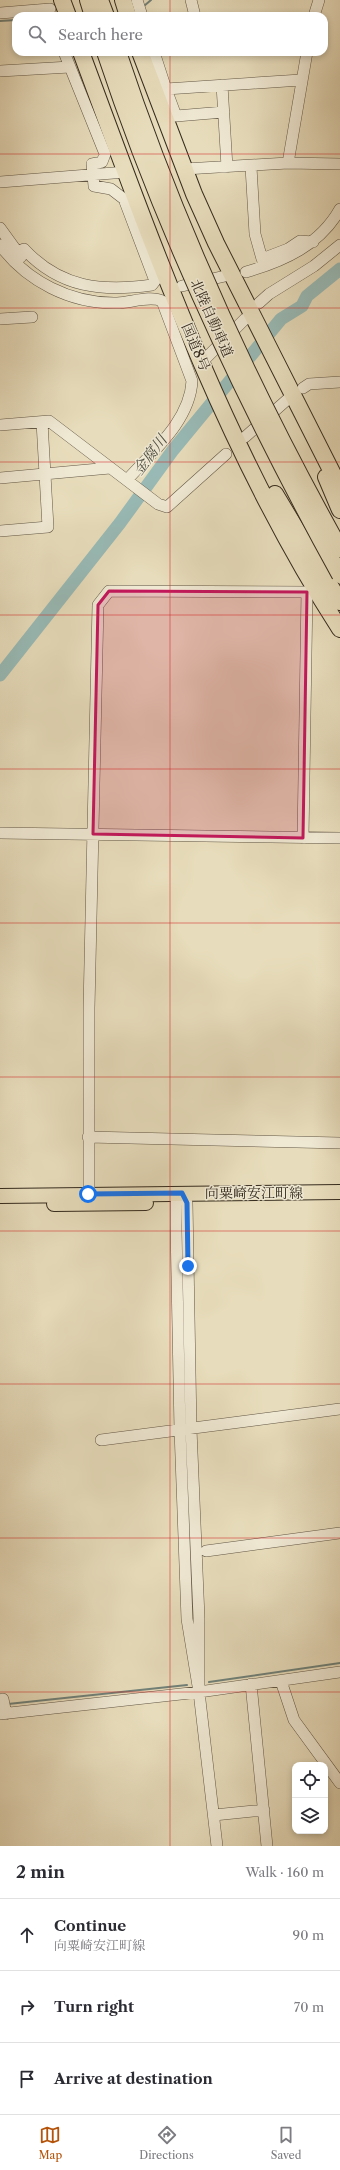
<!DOCTYPE html>
<meta charset="utf-8">
<style>
body{margin:0;font-family:"Libre Caslon Text","Noto Serif JP",serif;background:#f7f7f7;color:#2b2b33}
.controls{position:absolute;right:12px;bottom:12px;display:grid;overflow:hidden;border-radius:8px;box-shadow:0 2px 6px #0003}
.controls button{width:36px;height:36px;display:grid;place-items:center;padding:0;border:0;border-bottom:1px solid #e1e1e2;background:#fff;color:#2b2b33;font:20px sans-serif}
.stop{position:absolute;width:12px;height:12px;margin:-9px;border:3px solid #1a73e8;border-radius:50%;background:#fff}
.stop.end{background:#1a73e8;border-color:#fff;box-shadow:0 1px 4px #0008}
.list{margin:0;padding:0;list-style:none}
h2{display:flex;justify-content:space-between;align-items:center;height:52px;margin:0;padding:0 16px;font-size:17px}
h2 small{font-size:13px;font-weight:400;color:#7c7c81}
.list li{display:grid;grid-template-columns:26px 1fr auto;gap:12px;align-items:center;box-sizing:border-box;height:72px;padding:0 16px;border-top:1px solid #e1e1e2}
.list b{display:block;font-size:15px;white-space:nowrap}
.list p{margin:0;font-size:13px;white-space:nowrap;color:#7c7c81}
.list em{font-size:13px;font-style:normal;color:#7c7c81}
.icon{flex:none;width:22px;height:22px;fill:none;stroke:currentColor;stroke-width:2;stroke-linecap:round;stroke-linejoin:round}
.map{position:relative;flex:none;width:340px;height:1846px;overflow:hidden}
.search{position:absolute;background:#fff;box-shadow:0 2px 6px #0003;left:12px;right:12px;top:12px;height:44px;display:flex;align-items:center;gap:10px;box-sizing:border-box;padding:0 14px;border-radius:12px;color:#7c7c81;font-size:15px}
.sheet{height:268px;background:#fff}
nav{display:flex;justify-content:space-around;align-items:center;box-sizing:border-box;height:56px;border-top:1px solid #e1e1e2;background:#fff;font-size:11px;color:#7c7c81}
nav a{display:grid;justify-items:center;gap:2px}
nav .on{color:#b45309}
.map>svg:first-child{display:block}
.lines{fill:none;stroke-linecap:round;stroke-linejoin:round}
.stream{stroke:#708179;stroke-width:2}
.river{stroke:#98bab6;stroke-width:13}
.minor-casing{stroke:#625745;stroke-width:12}
.major-casing{stroke:#352b1e;stroke-width:16}
.highway-casing{stroke:#352b1e;stroke-width:18}
.minor{stroke:#efe8d3;stroke-width:11}
.major{stroke:#e7dcbb;stroke-width:14}
.highway{stroke:#e7dcbb;stroke-width:16}
.highway-bridge-casing{stroke:#352b1e;stroke-width:18;stroke-linecap:butt}
.highway-bridge{stroke:#e7dcbb;stroke-width:16}
.route{stroke:#1a73e8;stroke-width:5}
.marked{fill:#c2185b;fill-opacity:0.2;stroke:#c2185b;stroke-width:3;stroke-linejoin:round}
.grid{fill:none;stroke:#d62828;stroke-width:1;stroke-opacity:0.55}
.labels{text-anchor:middle;stroke-width:3;stroke-linejoin:round;paint-order:stroke}
.street-label{font-size:14px;fill:#352b1e;stroke:#efe8d3}
.water-label{font-size:15px;font-style:italic;fill:#4e4f44;stroke:#efe8d3}
</style>
<div class="map">
<svg width="340" height="1846" viewBox="0 0 340 1846">
<rect width="100%" height="100%" fill="#e7dcbb"/>
<filter id="stains"><feTurbulence type="fractalNoise" baseFrequency=".005" numOctaves="4"/><feColorMatrix values="0 0 0 0 .2 0 0 0 0 .09 0 0 0 0 .02 0 0 0 .5 -.17"/></filter>
<radialGradient id="worn" r=".72"><stop offset=".6" stop-color="#630" stop-opacity="0"/><stop offset="1" stop-color="#630" stop-opacity=".3"/></radialGradient>
<g class="lines">
<path class="stream" d="M144,6L151,0
M0,21L16,20
M209,1682L340,1663
M8,1704L187,1685"/>
<path class="river" d="M0,675L120,523L173,450L281,319L302,306L307,296L340,269"/>
<g class="minor-casing">
<path id="minor" d="M137,0L142,16
M191,0L195,16
M0,13L50,9
M314,16L319,0
M154,52L166,89L301,80
M0,71L70,67
M222,85L227,167
M166,89L176,116L224,112
M288,163L307,52
M251,167L255,234L262,259L288,249L300,241L313,242
M185,169L288,163L340,164
M0,182L126,172
M0,228L21,257
M0,245C26,281 71,304 117,303C130,303 150,295 162,301L192,381C190,421 152,452 127,480
M17,252L24,249C60,288 102,292 152,285L155,281L124,199L111,189L94,186L92,164L102,162L105,154L64,52
M246,272C284,261 320,245 340,209
M182,286L225,276
M259,303L269,294L314,266L340,245
M0,319L32,317
M206,358L245,319
M303,388L309,384L340,382
M0,425L49,421L158,504L167,507L226,454
M245,437L288,399
M0,478L110,468
M0,531L48,527L42,422
M0,833L340,838
M303,838L307,592
M88,1137L340,1143
M89,1202V1008L98,605L109,591L307,592L314,586
M101,1440L340,1409
M206,1551L340,1533
M281,1681L294,1720L340,1783
M251,1684L267,1846
M199,1692V1618L191,1429L187,1203L182,1193L176,1203V1226L180,1430L187,1619L199,1692L217,1846
M3,1699L6,1714
M0,1714L199,1692L340,1672
M214,1815L264,1810"/>
</g>
<g class="major-casing">
<path id="major" d="M0,1196L340,1192
M54,1204L146,1203"/>
</g>
<g class="highway-casing">
<path id="highway" d="M62,0L68,16
M88,0L93,16
M100,0L106,16
M123,0L128,16
M81,52C154,249 226,452 340,629
M140,52L194,194L216,243L340,488
M326,477L340,510
M275,494L340,602"/>
</g>
<use href="#minor" class="minor"/>
<use href="#major" class="major"/>
<use href="#highway" class="highway"/>
<g class="highway-bridge-casing">
<path id="highway-bridge" d="M105,52C165,233 248,408 340,575
M118,52C174,221 253,393 340,549"/>
</g>
<use href="#highway-bridge" class="highway-bridge"/>
</g>
<g class="lines">
<path class="route" d="M88,1194L182,1193L187,1203L188,1266"/>
</g>
<path class="marked" d="M109,591L307,592L303,838L93,834L98,605Z"/>
<path class="grid" d="M170,0V16M170,52V1846M0,154H340M0,308H340M0,462H340M0,615H340M0,769H340M0,923H340M0,1077H340M0,1231H340M0,1384H340M0,1538H340M0,1692H340"/>
<g class="labels">
<g class="street-label">
<text transform="translate(212 318) rotate(66)" y="5">北陸自動車道</text>
<text transform="translate(196 347) rotate(67)" y="5">国道8号</text>
<text x="254" y="1198">向粟崎安江町線</text>
</g>
<g class="water-label">
<text transform="translate(150 455) rotate(-53)" y="5">金腐川</text>
</g>
</g>
<rect width="100%" height="100%" filter="url(#stains)"/>
<rect width="100%" height="100%" fill="url(#worn)"/>
</svg>
<div class="controls">
<button><svg class="icon" aria-label="locate" viewBox="0 0 24 24"><circle cx="12" cy="12" r="6"/><path d="M12 2v4M12 18v4M2 12h4M18 12h4"/></svg></button>
<button><svg class="icon" aria-label="layers" viewBox="0 0 24 24"><path d="M12 4l9 5-9 5-9-5zM3 14l9 5 9-5"/></svg></button>
</div>
<div class="stop" style="left:88px;top:1194px"></div>
<div class="stop end" style="left:188px;top:1266px"></div>
<div class="search"><svg class="icon" aria-label="search" viewBox="0 0 24 24"><circle cx="10" cy="10" r="6"/><path d="M15 15l6 6"/></svg>Search here</div>
</div>
<section class="sheet">
<h2>2 min<small>Walk · 160 m</small></h2>
<ul class="list">
<li><svg class="icon" aria-label="ahead" viewBox="0 0 24 24"><path d="M12 20V5M6 11l6-6 6 6"/></svg><div><b>Continue</b><p>向粟崎安江町線</p></div><em>90 m</em></li>
<li><svg class="icon" aria-label="right" viewBox="0 0 24 24"><path d="M7 20v-9h11M14 6l5 5-5 5"/></svg><div><b>Turn right</b></div><em>70 m</em></li>
<li><svg class="icon" aria-label="arrive" viewBox="0 0 24 24"><path d="M6 21V4h12l-3 4 3 4H6"/></svg><div><b>Arrive at destination</b></div></li>
</ul>
</section>
<nav>
<a class="on"><svg class="icon" aria-label="map" viewBox="0 0 24 24"><path d="M3 6l6-2 6 2 6-2v14l-6 2-6-2-6 2zM9 4v14M15 6v14"/></svg>Map</a>
<a><svg class="icon" aria-label="directions" viewBox="0 0 24 24"><path d="M12 3l9 9-9 9-9-9zM9 14v-3h6M13 9l2 2-2 2"/></svg>Directions</a>
<a><svg class="icon" aria-label="saved" viewBox="0 0 24 24"><path d="M7 4h10v16l-5-4-5 4z"/></svg>Saved</a>
</nav>
